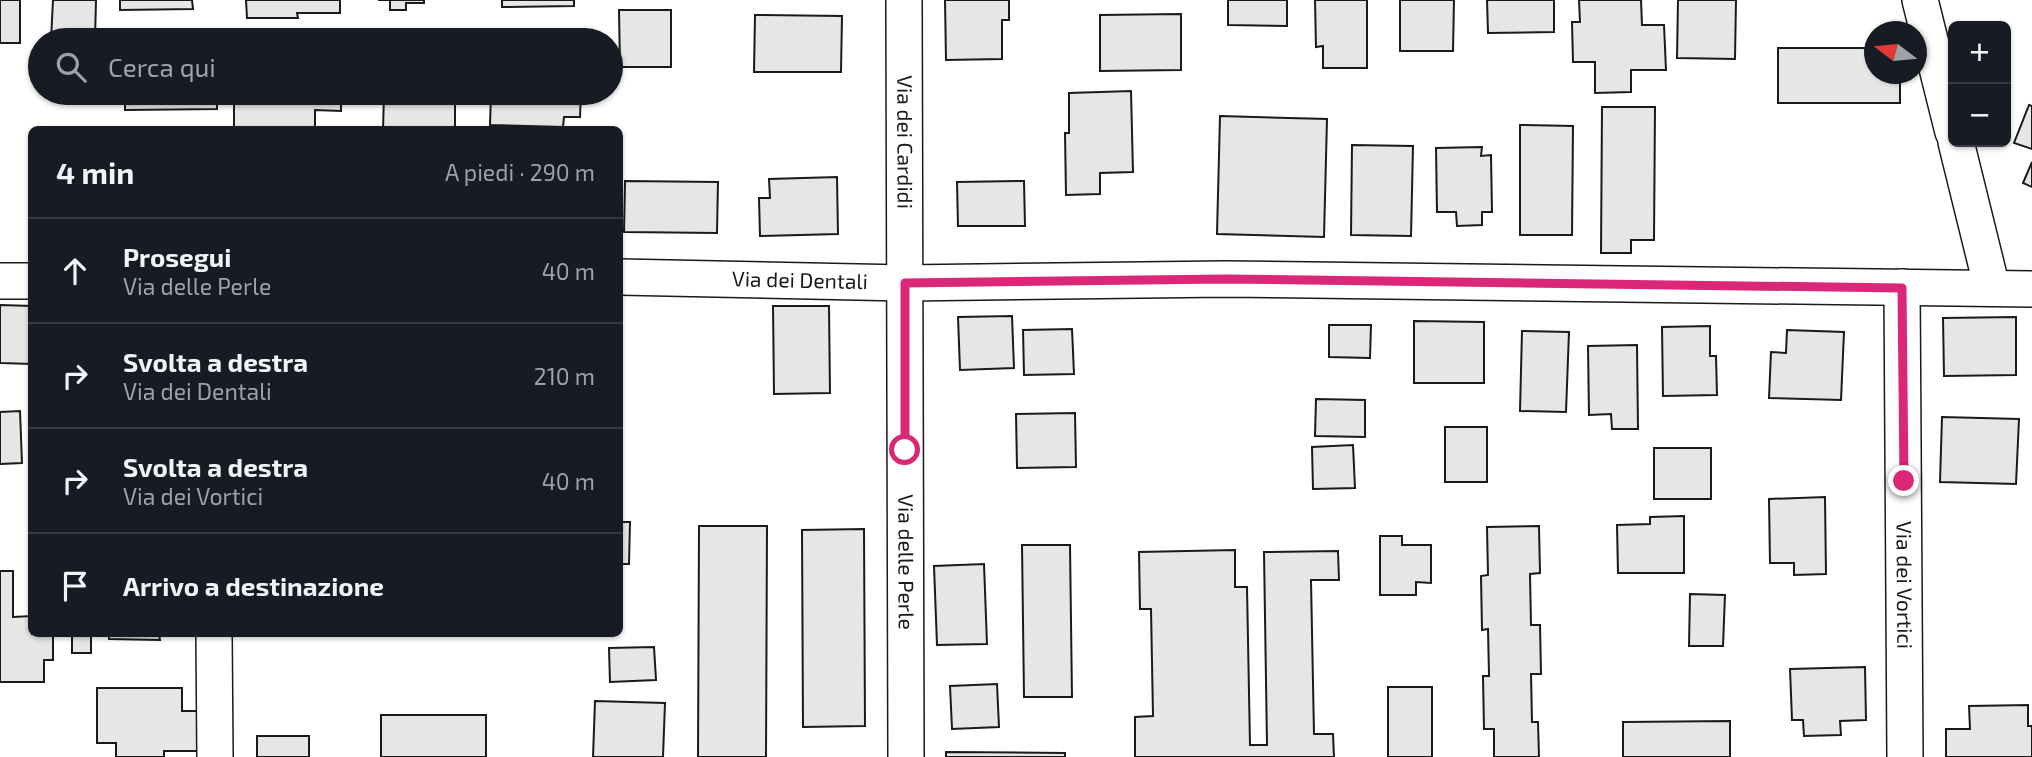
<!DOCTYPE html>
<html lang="it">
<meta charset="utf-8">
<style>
body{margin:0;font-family:"Exo 2",sans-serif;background:#20242c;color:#f1f3f6}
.controls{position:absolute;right:21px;top:21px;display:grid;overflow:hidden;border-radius:10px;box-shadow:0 2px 5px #0004}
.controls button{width:63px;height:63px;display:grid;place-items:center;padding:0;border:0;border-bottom:2px solid #363941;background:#171b24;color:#f1f3f6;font:35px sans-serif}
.compass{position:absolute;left:1864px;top:21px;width:63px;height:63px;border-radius:50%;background:#171b24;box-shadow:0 2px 5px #0004;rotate:286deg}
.stop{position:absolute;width:21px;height:21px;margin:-16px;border:5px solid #db2777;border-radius:50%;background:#fff}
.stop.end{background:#db2777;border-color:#fff;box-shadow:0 2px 7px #0008}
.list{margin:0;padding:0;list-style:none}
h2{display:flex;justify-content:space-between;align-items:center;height:91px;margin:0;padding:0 28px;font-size:30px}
h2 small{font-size:23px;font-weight:400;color:#9ea1a6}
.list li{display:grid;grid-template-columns:46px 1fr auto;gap:21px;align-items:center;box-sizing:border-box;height:105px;padding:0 28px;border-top:2px solid #363941}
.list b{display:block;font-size:26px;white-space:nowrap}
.list p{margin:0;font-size:23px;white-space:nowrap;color:#9ea1a6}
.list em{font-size:23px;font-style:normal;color:#9ea1a6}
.icon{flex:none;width:38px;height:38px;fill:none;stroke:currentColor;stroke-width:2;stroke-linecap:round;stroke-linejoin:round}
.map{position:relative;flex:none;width:2032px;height:757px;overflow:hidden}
.search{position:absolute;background:#171b24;box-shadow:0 2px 5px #0004;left:28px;top:28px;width:595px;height:77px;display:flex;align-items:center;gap:18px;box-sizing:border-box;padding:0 24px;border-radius:38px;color:#9ea1a6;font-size:26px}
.panel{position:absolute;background:#171b24;box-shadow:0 2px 5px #0004;left:28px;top:126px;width:595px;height:511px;border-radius:10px}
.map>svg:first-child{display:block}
.building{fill:#e6e6e6;stroke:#1a1a1a;stroke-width:2}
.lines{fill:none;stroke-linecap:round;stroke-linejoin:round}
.minor-casing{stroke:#1a1a1a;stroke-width:38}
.minor{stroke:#fff;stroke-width:35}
.route{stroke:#db2777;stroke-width:9}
.labels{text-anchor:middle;stroke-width:5;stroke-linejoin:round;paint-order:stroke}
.street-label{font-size:21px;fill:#1a1a1a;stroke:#fff}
</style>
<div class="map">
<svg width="2032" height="757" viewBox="0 0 2032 757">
<rect width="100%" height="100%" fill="#fff"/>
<path class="building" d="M0,0H20V43H0Z
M53,0H96L95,40H51Z
M120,0H192L193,9L120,10Z
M246,0H340V13H297L298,18H247Z
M378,0H424V3H406V10H390V0Z
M502,0H574V6L502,7Z
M945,0H1009V20H1002V59L946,60Z
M1228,0H1287V26L1228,25Z
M1315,0H1367V68H1323V46L1316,47Z
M1400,0H1454L1453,51H1400Z
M1487,0H1554V32L1488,33Z
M1579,0H1641L1642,25H1664L1666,70H1631V92L1595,93V62H1573L1572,22H1580Z
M1678,0H1736L1735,59L1677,58Z
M619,10H671V67H620Z
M1181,14V70L1100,71V15Z
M755,15L842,16L841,72H754Z
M1778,48H1874V74H1900V103H1778Z
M1131,91L1133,172L1100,173V194L1066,195L1065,133H1069V93Z
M125,93H217V109L125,110Z
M234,93H341V111L315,110V130H234Z
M384,93H455V130H383Z
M491,93H581L580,117H564L563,127L490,125Z
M2029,105L2032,106V149L2014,143Z
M1602,107H1655L1654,240H1631V253H1601Z
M1220,116L1327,119L1324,237L1217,234Z
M1520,125L1573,126L1572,235H1520Z
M1352,145L1413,146L1411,236L1351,235Z
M1482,147L1481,156L1491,155L1492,212H1482V225L1457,226L1456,212H1437L1436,148Z
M2032,162V187L2023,183Z
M837,177L838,234L760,236L759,198H770L769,179Z
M625,181L718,182L717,233L624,232Z
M1024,181L1025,226H958L957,182Z
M0,305L32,306V364L0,363Z
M773,306H829L830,393L774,394Z
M1012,316L1014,368L960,370L958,317Z
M2016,317V375L1944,376L1943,318Z
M1414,321L1484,322V383H1414Z
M1329,325H1371L1370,358L1329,357Z
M1710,326V356H1716L1717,395L1663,396L1662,327Z
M1072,329L1074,374L1024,375L1023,330Z
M1787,330L1844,332L1841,400L1769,398L1771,352L1786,353Z
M1522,331L1569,332L1566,412L1520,411Z
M1637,345L1638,429H1612L1611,414L1589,415L1588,346Z
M1316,399L1365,400V437L1315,436Z
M20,411L22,463L0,464V412Z
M1075,413L1076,467L1017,468L1016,414Z
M1942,417L2019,419L2016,484L1940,482Z
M1445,427H1487V482H1445Z
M1353,445L1355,488L1313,489L1312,447Z
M1654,448H1711V499H1654Z
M1825,497L1826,574L1794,575V563H1770L1769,499Z
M1684,516V573H1618L1617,525L1650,524V517Z
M620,522H630L629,564H620Z
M699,526H767L766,757H698Z
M1539,526L1540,573L1530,574L1531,625H1540L1541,674H1531L1532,722H1538L1539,757H1494V729H1484L1483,676H1489L1488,629L1482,630L1481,576L1488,575L1487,527Z
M864,529L865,726L803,727L802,530Z
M1380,536H1402V545H1431V583L1416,582V595H1380Z
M1022,545H1070L1072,697H1024Z
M1235,550V587H1247L1250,745H1267L1264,552L1338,551L1339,580H1311L1314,734H1333L1334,757H1135V717L1153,716L1151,609H1140L1139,552Z
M984,564L987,644L937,645L934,566Z
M0,571H13V617L32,616V634H53V660H44V682H0Z
M1690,594L1725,595L1723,646H1689Z
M72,634H91V653H72Z
M109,634H176L159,635L160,640L109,639Z
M654,647L656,680L610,682L609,648Z
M1865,667L1866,720L1840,721L1841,735L1804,736L1803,720H1792L1790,669Z
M997,684L999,727L952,729L950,686Z
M1388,687H1432V757H1388Z
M97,688H182V711H203V751H164V757H116V743H97Z
M595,701L665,703L663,757H593Z
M2028,705V726H2032V757H1946V729H1970L1969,706Z
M381,715H486V757H381Z
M1730,721V757H1623V722Z
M257,736H309V757H257Z
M946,752L1065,753V757H946Z"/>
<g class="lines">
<g class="minor-casing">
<g id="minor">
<path id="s1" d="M904,0L906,757"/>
<path d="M1920,0L1953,132"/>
<path d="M1956,142L1992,288"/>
<path id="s2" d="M620,277L905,283L1225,279L2032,289"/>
<path d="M0,281H32"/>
<path id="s3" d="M1902,287L1905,757"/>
<path d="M214,634L215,757"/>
</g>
</g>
<use href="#minor" class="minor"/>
</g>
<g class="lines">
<path class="route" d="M905,450V283L1226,279L1902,288L1904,481"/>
</g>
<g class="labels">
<g class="street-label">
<text dy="7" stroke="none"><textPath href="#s1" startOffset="142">Via dei Cardidi</textPath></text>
<text dy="7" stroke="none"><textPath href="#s2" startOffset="180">Via dei Dentali</textPath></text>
<text dy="7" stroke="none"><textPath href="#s1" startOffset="562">Via delle Perle</textPath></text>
<text dy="7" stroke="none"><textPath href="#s3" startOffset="298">Via dei Vortici</textPath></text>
</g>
</g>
</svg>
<div class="controls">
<button>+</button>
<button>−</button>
</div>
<svg class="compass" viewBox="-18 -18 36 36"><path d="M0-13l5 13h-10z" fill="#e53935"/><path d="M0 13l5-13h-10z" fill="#9ea1a6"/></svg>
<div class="stop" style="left:905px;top:450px"></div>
<div class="stop end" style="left:1904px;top:481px"></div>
<div class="search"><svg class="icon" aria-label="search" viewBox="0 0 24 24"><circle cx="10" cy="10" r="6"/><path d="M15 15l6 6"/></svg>Cerca qui</div>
<section class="panel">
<h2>4 min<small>A piedi · 290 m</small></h2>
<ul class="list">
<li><svg class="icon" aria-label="ahead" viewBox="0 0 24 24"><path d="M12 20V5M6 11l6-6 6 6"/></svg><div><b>Prosegui</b><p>Via delle Perle</p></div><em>40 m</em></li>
<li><svg class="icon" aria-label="right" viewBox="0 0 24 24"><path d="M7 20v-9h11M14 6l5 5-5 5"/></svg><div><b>Svolta a destra</b><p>Via dei Dentali</p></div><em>210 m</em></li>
<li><svg class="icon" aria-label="right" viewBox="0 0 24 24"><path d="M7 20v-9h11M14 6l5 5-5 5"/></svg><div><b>Svolta a destra</b><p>Via dei Vortici</p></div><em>40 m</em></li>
<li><svg class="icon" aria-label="arrive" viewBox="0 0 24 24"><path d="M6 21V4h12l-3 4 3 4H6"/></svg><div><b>Arrivo a destinazione</b></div></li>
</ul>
</section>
</div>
